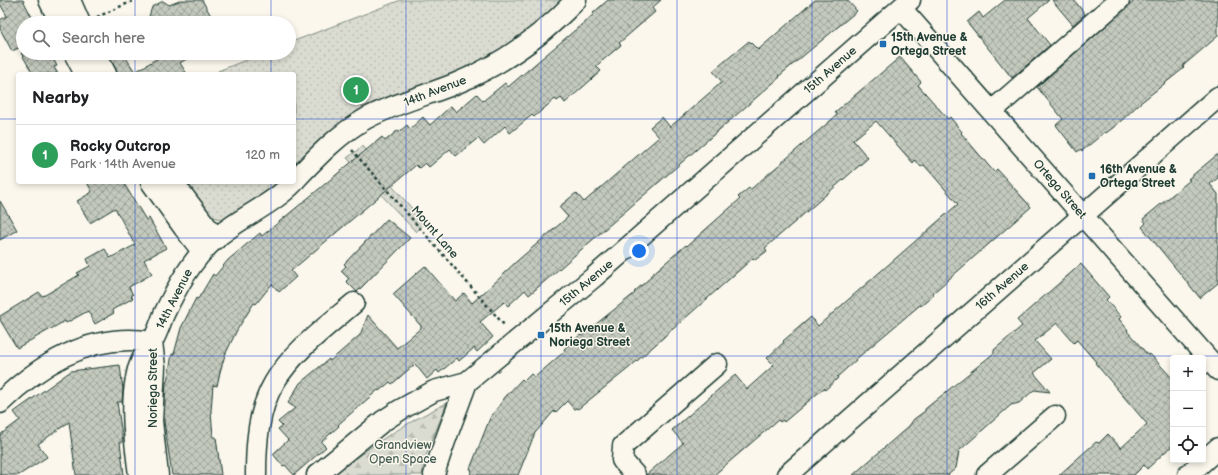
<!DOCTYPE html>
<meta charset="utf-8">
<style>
body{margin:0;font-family:"Balsamiq Sans",sans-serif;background:#f6f6f6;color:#202124}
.controls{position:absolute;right:12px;bottom:12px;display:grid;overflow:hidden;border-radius:4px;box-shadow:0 2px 6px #0003}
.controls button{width:36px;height:36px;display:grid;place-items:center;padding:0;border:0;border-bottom:1px solid #e0e0e0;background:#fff;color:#202124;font:20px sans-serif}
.you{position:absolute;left:639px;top:251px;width:14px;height:14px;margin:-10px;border:3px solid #fff;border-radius:50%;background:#1a73e8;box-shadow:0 0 0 6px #1a73e833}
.badge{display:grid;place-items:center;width:26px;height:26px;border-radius:50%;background:#1f6fb2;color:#fff;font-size:13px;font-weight:700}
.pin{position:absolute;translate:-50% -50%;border:2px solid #fff;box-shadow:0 1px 4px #0006}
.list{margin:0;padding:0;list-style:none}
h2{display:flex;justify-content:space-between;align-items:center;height:52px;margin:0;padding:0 16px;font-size:17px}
h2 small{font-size:13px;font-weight:400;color:#757577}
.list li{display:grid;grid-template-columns:26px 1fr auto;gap:12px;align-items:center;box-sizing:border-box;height:60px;padding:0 16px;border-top:1px solid #e0e0e0}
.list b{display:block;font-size:15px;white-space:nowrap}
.list p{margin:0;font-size:13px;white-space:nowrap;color:#757577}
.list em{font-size:13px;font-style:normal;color:#757577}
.icon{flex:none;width:22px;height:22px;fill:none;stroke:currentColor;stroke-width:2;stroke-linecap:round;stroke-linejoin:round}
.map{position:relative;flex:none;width:1218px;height:475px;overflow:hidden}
.search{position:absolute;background:#fff;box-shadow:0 2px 6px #0003;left:16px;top:16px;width:280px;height:44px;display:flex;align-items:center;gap:10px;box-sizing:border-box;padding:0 14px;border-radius:22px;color:#757577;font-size:15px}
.panel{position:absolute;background:#fff;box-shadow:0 2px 6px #0003;left:16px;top:72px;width:280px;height:112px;border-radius:4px}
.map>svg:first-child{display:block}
.forest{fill:url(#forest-firs);stroke:#7d8c82}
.park{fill:url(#park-dots);stroke:#7d8c82}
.building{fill:url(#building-cross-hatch);stroke:#1f3d34}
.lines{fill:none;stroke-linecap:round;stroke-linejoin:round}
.minor-casing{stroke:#1f3d34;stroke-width:23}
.path{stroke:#1f3d34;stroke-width:2.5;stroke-dasharray:3 3;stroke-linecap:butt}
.minor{stroke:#fbf7ec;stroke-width:20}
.grid{fill:none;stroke:#1d4ed8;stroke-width:1;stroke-opacity:0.55}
.poi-dot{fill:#1f6fb2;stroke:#fbf7ec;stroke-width:1.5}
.labels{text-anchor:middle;stroke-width:3;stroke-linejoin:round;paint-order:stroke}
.poi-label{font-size:12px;font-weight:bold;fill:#1f3d34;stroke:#fbf7ec;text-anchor:start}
.street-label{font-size:12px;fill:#1f3d34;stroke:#fbf7ec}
.park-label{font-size:12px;fill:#455d53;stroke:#fbf7ec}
</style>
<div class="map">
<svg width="1218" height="475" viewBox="0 0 1218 475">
<defs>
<pattern id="forest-firs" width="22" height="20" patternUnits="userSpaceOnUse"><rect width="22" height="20" fill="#dbdcd1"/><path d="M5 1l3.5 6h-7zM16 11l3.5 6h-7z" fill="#bcbeb4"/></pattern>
<pattern id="park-dots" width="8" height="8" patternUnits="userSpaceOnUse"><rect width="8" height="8" fill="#dbdcd1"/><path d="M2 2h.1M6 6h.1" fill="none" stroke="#bcbeb4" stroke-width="1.8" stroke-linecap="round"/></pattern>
<pattern id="building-cross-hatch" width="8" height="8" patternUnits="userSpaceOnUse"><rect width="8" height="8" fill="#c4c9be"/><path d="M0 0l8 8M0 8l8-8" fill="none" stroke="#9fa49b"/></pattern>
</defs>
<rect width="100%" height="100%" fill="#fbf7ec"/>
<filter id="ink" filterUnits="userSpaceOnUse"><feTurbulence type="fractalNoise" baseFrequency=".025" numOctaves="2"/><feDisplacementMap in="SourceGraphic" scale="8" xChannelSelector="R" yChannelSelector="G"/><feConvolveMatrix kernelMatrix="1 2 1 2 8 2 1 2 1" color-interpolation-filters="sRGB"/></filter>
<g filter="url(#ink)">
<path class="forest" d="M447,403L425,458L422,475H334C369,446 406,423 447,403Z"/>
<path class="park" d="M401,0H565L515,44L294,171V74H220L218,71L264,53H289V43Z
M363,146L392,186L425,223L416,232L347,158Z
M182,182H283L226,219C204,220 193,198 182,182Z"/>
<path class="building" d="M0,0H23L35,23H23V46L12,51L0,29V20L7,16L0,4Z
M182,0H202L215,23H147L152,7L163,1L169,5Z
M608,0H661L652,8L655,12L619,43L621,45L596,66L601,71L565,103L561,98L557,101L555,99L534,117L532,115L510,133L505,126L484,145L478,138L456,156L450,149L429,167L425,163L419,168L416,165L291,271L296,277L279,292L272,284L256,304L254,303L237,330L225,355L220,372L217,386L213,385L211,411L213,437H216L221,475H172L164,421L166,382H167L172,354H174L181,328L196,298L198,299L213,274L215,276L228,260L260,233L262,236L382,137L385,141L397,131L399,132L407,125L410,129L423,117L430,125L451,106L456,112L477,94L483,101L505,83L508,87L594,14L593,13Z
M815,0H847L857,11L779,76L780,77L529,295L525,290L508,306L504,302L480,322L493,337L477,352L474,348L459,361L457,358L439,373L437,370L427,379L415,364L392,384L390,382L379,391L378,390L341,422L338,425L339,426L321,442L326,447L294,475L285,465L283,466L273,454L288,440L278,429L282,426L278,422L295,408L288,403L300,383L329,359L330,361L360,335L368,315L397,348L421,328V326L393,294L425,266L455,301L464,293L472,303L501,277L502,275L517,261L568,217L559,207L576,193L584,202L659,137L650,127L662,117L670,127L722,82L713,71L749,41L758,50Z
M1005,0H1049L1028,18L1050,45L1012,78L967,22L979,12L983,18Z
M1052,0H1074L1085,14L1073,25Z
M1135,0H1218V36L1184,65L1183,67L1184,68L1139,104L1118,124L1106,133L1105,132L1082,151L1081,149L1077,152L1056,125L1063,119L1037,87Z
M21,53H50L57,66L54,67L58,74H33Z
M108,53H123L135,72L166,53H196L180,63L187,74H118Z
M900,57L921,82L918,85L948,119L950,117L962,132L961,133L994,172L997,169L1031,207L933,293L934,295L921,306L920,305L855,360H856L837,377L838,378L825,390L824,388L784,422L783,420L780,422L778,420L714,475H646L683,443L672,430L735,375L747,389L774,365L767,358L784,342L783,341L811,317L818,326L958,204L924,165L921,167L915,160L913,163L876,121L853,140L868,158L765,248L767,251L755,260L753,258L629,368L604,388L578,409L576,408L574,409L567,401L555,413L554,411L535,433L518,475H470L472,470L470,469L490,418L506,396L522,379L524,381L531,374L535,377L565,351L564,349L580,335L581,336L635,293L634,292L651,277L650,276L686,245L687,246L740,199L738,197L749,188L751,189L837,115L835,112Z
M1218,154V178L1210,184L1218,194V283L1200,298L1142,227L1146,223L1143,219L1190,180L1188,179Z
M87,182H123L146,220L149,218L166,248L144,260L152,274L129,287L133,295L131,296L133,298L112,310L114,313L95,324L88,311L66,323L65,321L17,348L0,320V316L39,292L42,296L45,295L79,275L77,273L90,266L87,259L105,249L110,258L135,245L115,208L90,223L77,201L92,192Z
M0,201L17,230L0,240Z
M387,219L410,238L357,292L346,281L349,279L341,271L346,266L344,264Z
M1081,264L1109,297L1106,300L1121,317L1119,319L1128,330L1127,331L1148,355L1150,354L1173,379V445L1164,453L1147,469L1144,465L1134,475H1059L1096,442L1099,443L1108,434L1121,448L1147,424L1095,363L1096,362L1077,340L1074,343L1057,323L1035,341L1051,359L1034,373L1050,392L1034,390L1019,403L1011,405L959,451L956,468L948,475H853L909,426L914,419L925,411V409L994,353V350L1022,326L1017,320Z
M120,365L123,390L122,402H117L123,442H120L124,475H76L69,422L38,444L47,457L19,475H0V435L20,420L14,412L71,371Z"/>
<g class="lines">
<g class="minor-casing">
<path id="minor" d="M49,0L60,23
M70,0L80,23
M901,8L1218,370
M74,53L85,74
M95,53L106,74
M992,111L1119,0
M294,181C316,158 338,134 367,118C396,103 428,95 457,83C503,64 542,36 576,0
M151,182L184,228L202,251
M173,182L216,239
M152,342L155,367L152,421L158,475
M0,403C41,363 93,332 152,342
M139,475C135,443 130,410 136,378C138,364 145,354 152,342C157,334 160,324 164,314C177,287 192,259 215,239C239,218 271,206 294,182
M256,475C256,444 258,410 274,383C292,352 327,326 354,303
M317,475L383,421L400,410L434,391L467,382L594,277L910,0
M434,475C443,443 456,413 467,382
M635,475L622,460L623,446L717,364
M787,475L1218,97
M987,475L1055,416
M1188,475L1218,448"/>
</g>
<path class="path" d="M97,17L135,0
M352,150L505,326"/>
<use href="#minor" class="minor"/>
</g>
</g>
<path class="grid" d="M135,0V23M271,0V23M406,0V475M541,0V475M677,0V475M812,0V475M947,0V475M1083,0V475M135,53V74M271,53V74M0,119H18M294,119H1218M135,182V475M271,182V475M0,238H1218M0,356H1218"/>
<g class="poi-dot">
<rect x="879" y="40" width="8" height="8" rx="2"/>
<rect x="1088" y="172" width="8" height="8" rx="2"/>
<rect x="537" y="331" width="8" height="8" rx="2"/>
</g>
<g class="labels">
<g class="poi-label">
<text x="891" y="41">15th Avenue &amp;<tspan x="891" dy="14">Ortega Street</tspan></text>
<text x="1100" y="173">16th Avenue &amp;<tspan x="1100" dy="14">Ortega Street</tspan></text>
<text x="549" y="332">15th Avenue &amp;<tspan x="549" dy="14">Noriega Street</tspan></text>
</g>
<g class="street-label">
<text transform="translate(830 70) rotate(-41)" y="4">15th Avenue</text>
<text transform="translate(435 91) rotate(-21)" y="4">14th Avenue</text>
<text transform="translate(1060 189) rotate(49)" y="4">Ortega Street</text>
<text transform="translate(435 232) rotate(49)" y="4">Mount Lane</text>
<text transform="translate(586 283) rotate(-40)" y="4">15th Avenue</text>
<text transform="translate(1002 286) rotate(-41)" y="4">16th Avenue</text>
<text transform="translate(174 299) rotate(-63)" y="4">14th Avenue</text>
<text transform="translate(153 388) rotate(-90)" y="4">Noriega Street</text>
</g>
<g class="park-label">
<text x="403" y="449">Grandview<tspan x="403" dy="14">Open Space</tspan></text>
</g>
</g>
</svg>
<div class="controls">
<button>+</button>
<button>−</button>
<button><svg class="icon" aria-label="locate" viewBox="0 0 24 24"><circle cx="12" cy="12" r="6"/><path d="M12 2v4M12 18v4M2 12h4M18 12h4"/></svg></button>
</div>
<div class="you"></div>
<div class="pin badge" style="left:356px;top:90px;background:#2e9e5b">1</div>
<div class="search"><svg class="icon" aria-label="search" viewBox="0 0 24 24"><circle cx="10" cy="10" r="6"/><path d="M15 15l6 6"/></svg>Search here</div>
<section class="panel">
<h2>Nearby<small></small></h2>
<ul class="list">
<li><span class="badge" style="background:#2e9e5b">1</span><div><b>Rocky Outcrop</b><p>Park · 14th Avenue</p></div><em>120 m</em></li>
</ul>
</section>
</div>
